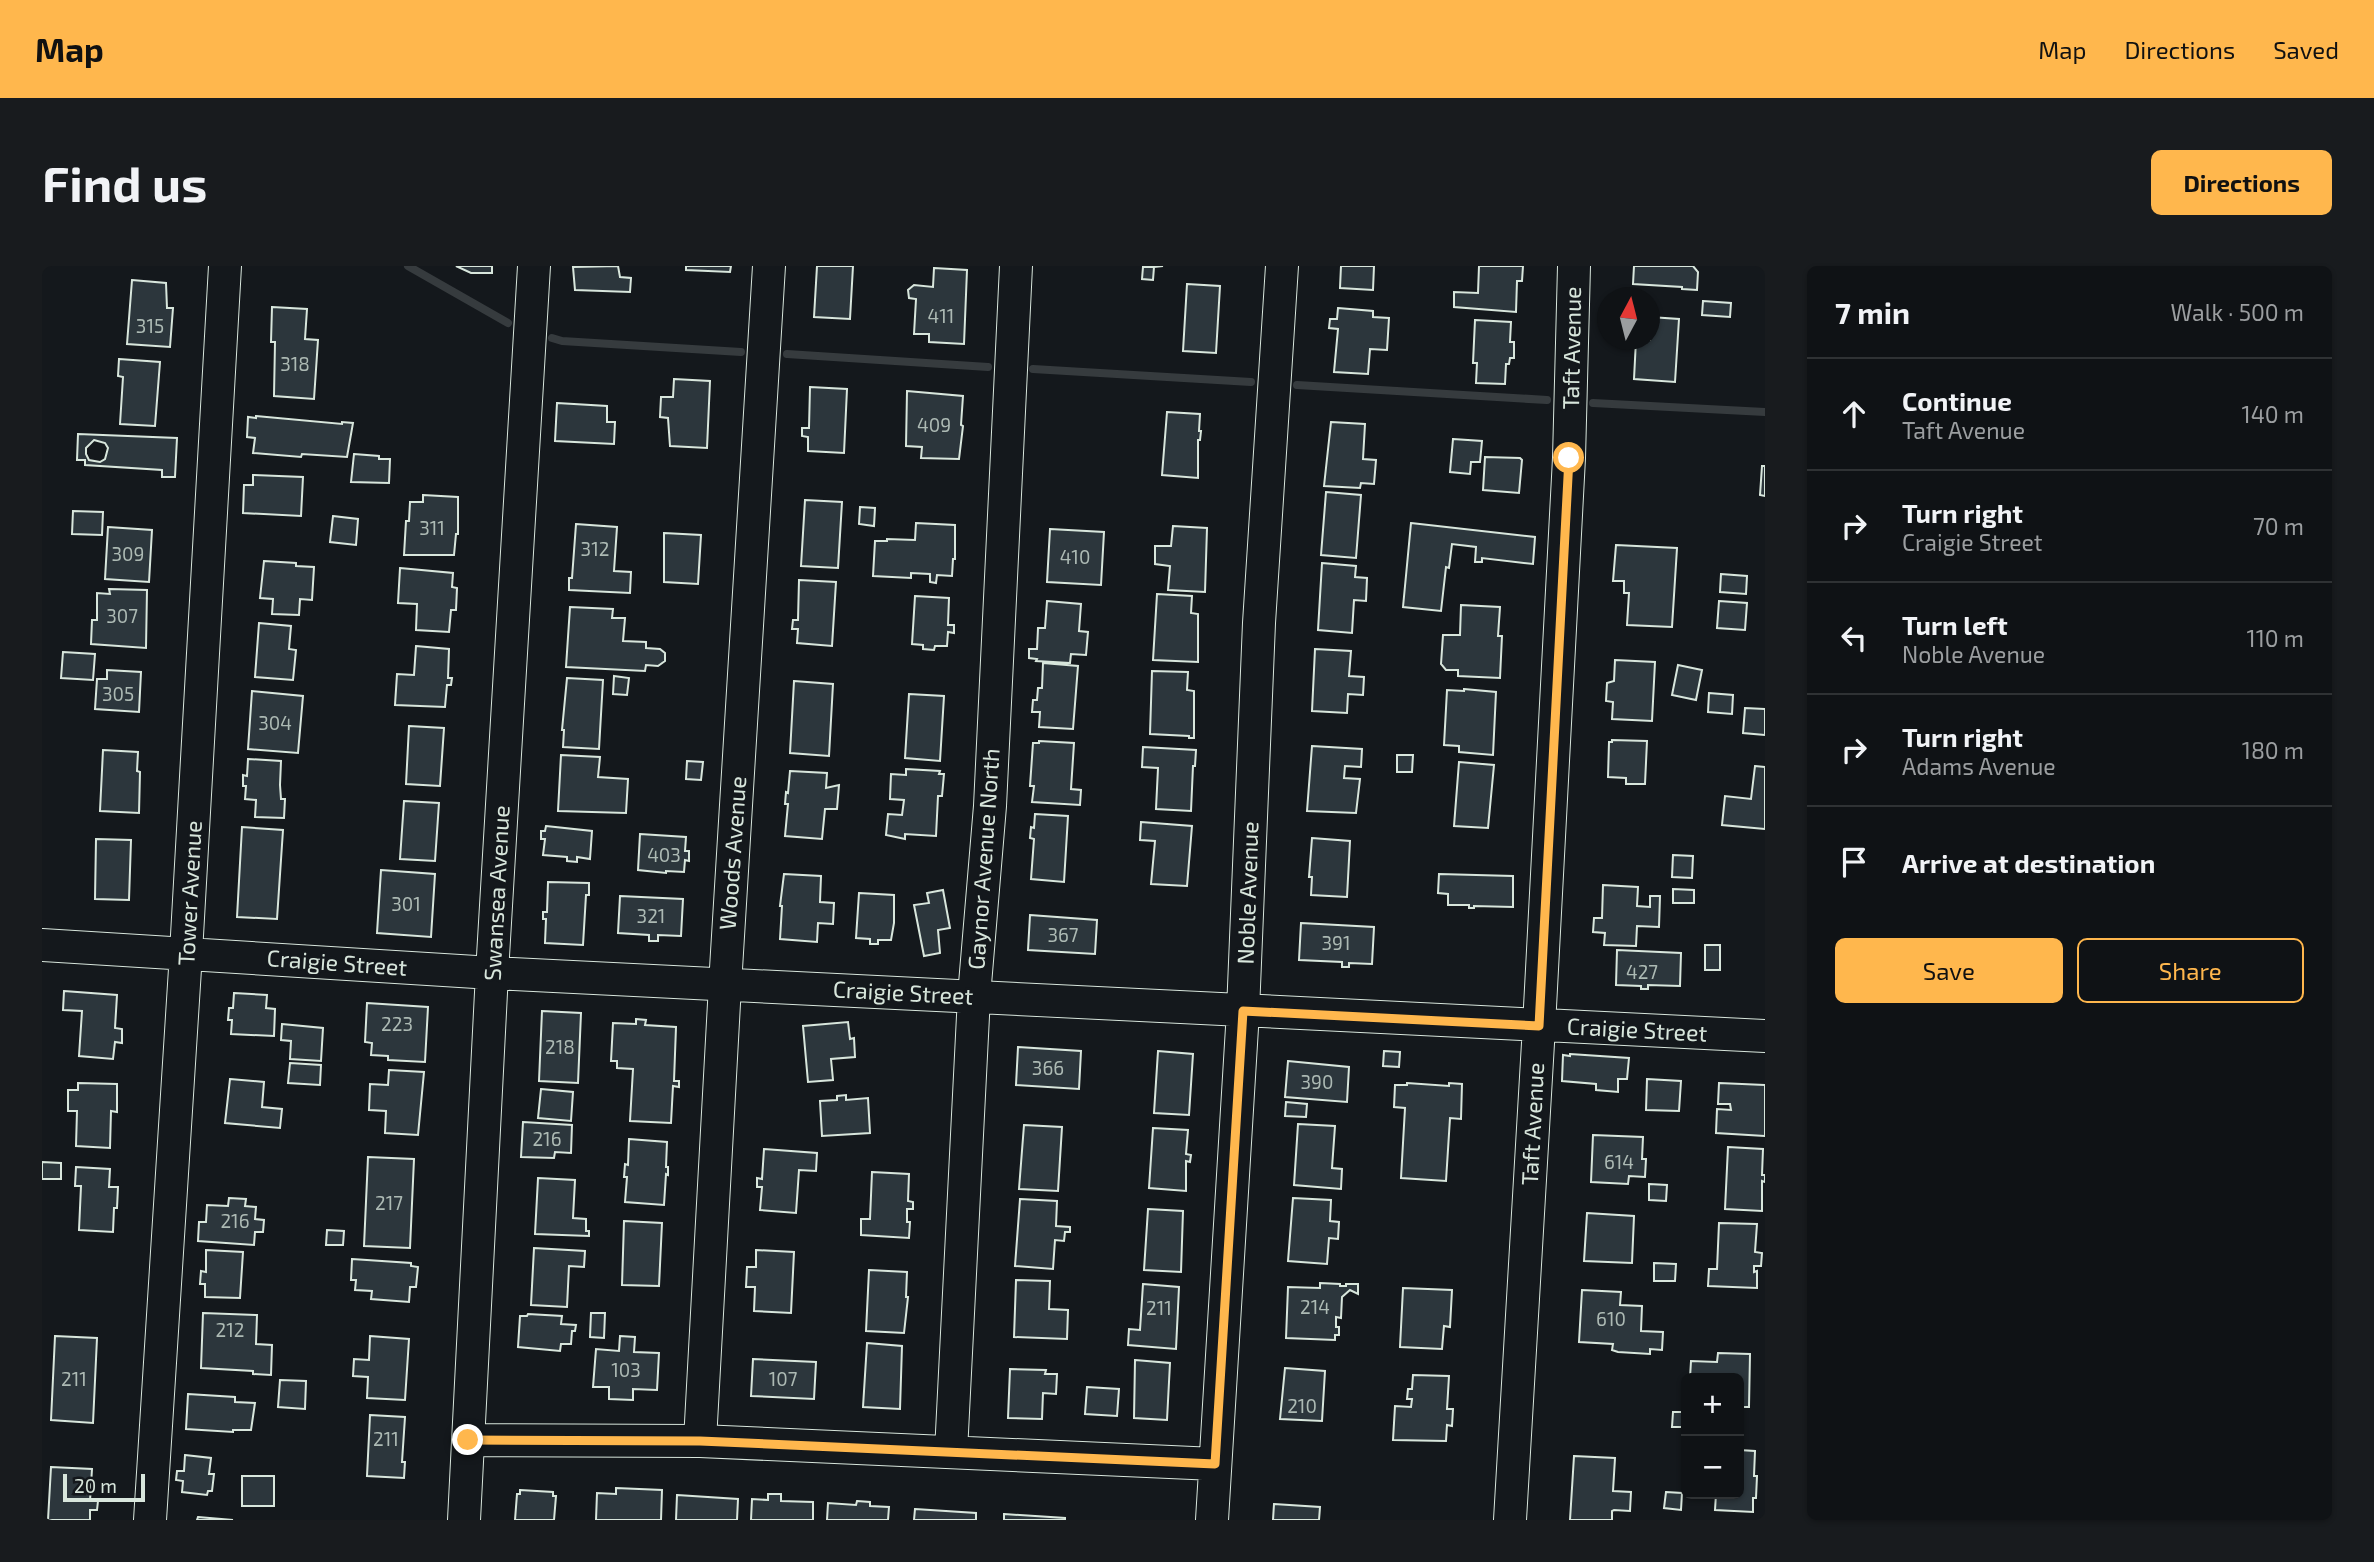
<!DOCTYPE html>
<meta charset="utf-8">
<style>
body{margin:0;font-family:"Exo 2",sans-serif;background:#181b1e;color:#f1f3f6}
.controls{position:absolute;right:21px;bottom:21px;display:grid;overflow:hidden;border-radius:10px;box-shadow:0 2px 5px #0004}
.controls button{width:63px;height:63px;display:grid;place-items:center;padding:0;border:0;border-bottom:2px solid #2f3234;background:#0f1215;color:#f1f3f6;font:35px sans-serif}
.compass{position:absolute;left:1555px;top:21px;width:63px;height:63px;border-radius:50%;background:#0f1215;box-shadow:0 2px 5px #0004;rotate:7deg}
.scale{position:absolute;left:21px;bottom:18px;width:82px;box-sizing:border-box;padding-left:7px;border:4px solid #d8e6dc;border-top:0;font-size:19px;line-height:24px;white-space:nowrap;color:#d8e6dc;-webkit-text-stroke:5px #14181c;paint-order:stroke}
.stop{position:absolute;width:21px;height:21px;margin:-16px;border:5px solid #ffb74d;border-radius:50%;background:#fff}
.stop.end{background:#ffb74d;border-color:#fff;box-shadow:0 2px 7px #0008}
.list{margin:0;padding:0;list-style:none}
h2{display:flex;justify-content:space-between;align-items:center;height:91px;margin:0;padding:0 28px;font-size:30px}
h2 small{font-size:23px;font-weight:400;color:#9b9ea0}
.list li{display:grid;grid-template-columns:46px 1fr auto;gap:21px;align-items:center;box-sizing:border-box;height:112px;padding:0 28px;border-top:2px solid #2f3234}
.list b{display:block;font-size:26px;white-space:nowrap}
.list p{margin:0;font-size:23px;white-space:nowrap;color:#9b9ea0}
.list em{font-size:23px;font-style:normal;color:#9b9ea0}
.actions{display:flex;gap:14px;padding:21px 28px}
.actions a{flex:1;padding:16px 0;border:2px solid #ffb74d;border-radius:10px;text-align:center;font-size:24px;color:#ffb74d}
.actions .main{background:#ffb74d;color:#111}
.icon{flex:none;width:38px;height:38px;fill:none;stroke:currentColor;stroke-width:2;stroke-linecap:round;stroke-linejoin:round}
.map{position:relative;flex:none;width:1723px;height:1254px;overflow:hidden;border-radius:10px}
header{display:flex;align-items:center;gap:42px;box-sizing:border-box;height:98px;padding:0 35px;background:#ffb74d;color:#111}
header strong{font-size:33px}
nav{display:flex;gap:38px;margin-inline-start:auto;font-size:24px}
.intro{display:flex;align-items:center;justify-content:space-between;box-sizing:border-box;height:168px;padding:0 42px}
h1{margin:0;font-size:49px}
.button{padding:18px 32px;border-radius:10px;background:#ffb74d;color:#111;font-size:24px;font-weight:700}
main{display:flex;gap:42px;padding:0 42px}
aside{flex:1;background:#0f1215;border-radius:10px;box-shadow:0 2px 5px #0004}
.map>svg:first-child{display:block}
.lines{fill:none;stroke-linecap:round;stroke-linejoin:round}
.stream{stroke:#363b3e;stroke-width:8}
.building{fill:#2c363c;stroke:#d8e6dc;stroke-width:2;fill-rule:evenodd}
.minor-casing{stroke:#d8e6dc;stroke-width:34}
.minor{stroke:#14181c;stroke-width:32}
.route{stroke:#ffb74d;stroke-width:9}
.labels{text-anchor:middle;stroke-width:5;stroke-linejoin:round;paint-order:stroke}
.number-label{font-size:19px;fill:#adbab4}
.street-label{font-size:23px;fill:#d8e6dc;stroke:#14181c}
</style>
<header>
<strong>Map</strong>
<nav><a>Map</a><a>Directions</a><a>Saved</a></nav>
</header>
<div class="intro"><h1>Find us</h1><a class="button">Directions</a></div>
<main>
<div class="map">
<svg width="1723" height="1254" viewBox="0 0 1723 1254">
<rect width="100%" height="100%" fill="#14181c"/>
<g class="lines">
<path class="stream" d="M366,0L466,57
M510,72L520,75L699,86
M745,88L946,101
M991,103L1209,116
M1255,119L1505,134
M1551,137L1723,146"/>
</g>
<path class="building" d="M414,0H450V7H429Z
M576,0L578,11L589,12L588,26L533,24L531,1Z
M644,0H689L688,6L644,4Z
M775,0H811L808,53L772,51Z
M1121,0L1112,1L1111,14L1100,13L1101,1Z
M1299,0H1332L1331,24L1298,22Z
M1437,0H1481L1480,15H1475L1474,46L1412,41V26L1436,27Z
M1592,0H1651L1656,6L1655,24L1640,23V21L1591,18Z
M892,2L925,4L922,78L887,76V68H872L874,33L867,32L866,24L872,19L891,21Z
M90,14L124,17L125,42H131L128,81L85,78Z
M1145,18L1178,20L1174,87L1141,85Z
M1661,35L1689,37L1688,51L1660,49Z
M230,41L265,43L263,73L276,74L272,133L232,130L233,76H229Z
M1296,42L1331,45V51L1347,52L1345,84L1328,83L1326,108L1292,106L1296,63L1287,62L1288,53H1295Z
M1608,51L1637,53L1633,116L1592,113L1594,74H1608Z
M1433,54L1469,56L1468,76H1472V92H1468L1467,98H1464L1463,118L1434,117L1435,97H1431Z
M77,93L118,96L113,160L78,158L81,111L76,110Z
M632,113L668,115L665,182L628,180L626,152L618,151L619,131H631Z
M768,121L805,123L802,187L766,185V171L760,170V162H767Z
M865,125L921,130L919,159L921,160L917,193L879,192L880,181L864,180Z
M515,137L565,140V156H573L572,178L513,175Z
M1125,146L1158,148L1157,165H1159L1158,174H1156V212L1120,209Z
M214,150L300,158V156L311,157L305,191L260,188L259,191L211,187L213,172L205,171L206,151L214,152Z
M1289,156L1323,158L1321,193L1334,194L1332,218L1319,217L1318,222L1282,220Z
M36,168L135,172L133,211H120V204L43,199V194H35ZM52,174L63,177L66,182L63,193L58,196L47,194L44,188V182Z
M1411,173L1440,175L1438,196H1429L1428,208L1408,206Z
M312,188L337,190V193H348L347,217L309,216Z
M1443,191L1478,192L1480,194L1477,227L1441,224Z
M1720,200H1723V230L1718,229Z
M211,209L261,211L259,250L201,247L202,219H211Z
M1284,226L1319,229L1314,292L1279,289Z
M381,229L416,231V268H414L412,289H362L364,255H367L368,236H381Z
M763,234L800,236L796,302L759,300Z
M818,241L833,242L832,260L817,258Z
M31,245L61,246L60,269L30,268Z
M291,250L316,253L314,279L288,276Z
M874,257L913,259V293H911L910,310L895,309L894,317L888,316V308L869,307V312L831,310L833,275H845V273L873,274Z
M1369,257L1493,271L1491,298L1440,292V296H1433L1434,281L1410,278L1407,302L1404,301L1399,345L1361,341Z
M534,258L575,261L572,305L589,306L588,327L527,324V312H530Z
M1131,260L1165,262L1163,326L1126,324L1128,300L1113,298V280H1129Z
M66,261L110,264L107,316L63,313Z
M1008,263L1062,266L1059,319L1005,316Z
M622,267L659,269L656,318L622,316Z
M1574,279L1635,282L1630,361L1585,359L1587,327H1582V315H1571Z
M222,295L254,297V300L272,301L270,334L258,333L257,349L230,348L231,333L218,332Z
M1280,297L1314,300L1313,311L1325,312L1324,335L1312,334L1310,367L1276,364Z
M358,302L411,307L410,321L415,322L414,344H409L407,366L374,364L375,338L356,337Z
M1679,308L1705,310L1704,328L1678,326Z
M757,314L794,316L790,380L755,377L756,363H750L751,354H756Z
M67,323L105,324L104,382L49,378L50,354H55V327L68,328Z
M1115,328L1150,330L1149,347L1156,348V396L1111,394Z
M873,330L907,332L906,359H912V367L906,366L905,380H893L892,384L881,383V379L870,378Z
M1005,335L1039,338L1037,365L1046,366L1044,389L1029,388L1028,397L994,395L995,393L987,392V383H995L996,362H1003Z
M1677,335L1705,337L1703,364L1675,362Z
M1419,339L1458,341L1456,370H1460L1458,412L1416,410V404H1404L1399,398L1401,369H1418Z
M528,341L571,343L570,352H583L581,375L604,376V382L618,383L623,387V395L616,400L604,399L603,405L524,401Z
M217,357L249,360L247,383L254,384L251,414L213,411Z
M374,380L407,383L406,412H410L409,419H405L403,441L353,439L355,408L372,409Z
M1273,383L1309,385L1307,410L1322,411L1321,429L1306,428L1305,447L1270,445Z
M21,386L53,388L51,414L19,412Z
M1573,394L1613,396L1610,455L1570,453L1571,436L1564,435L1565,417L1572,415Z
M1001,397L1036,400L1031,463L997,461L998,446H990L991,434H995L996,422H1000Z
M1636,399L1660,404L1654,434L1630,429Z
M65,404L99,406L97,446L53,443L55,413H65Z
M1110,405L1146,406L1145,424L1152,425V472H1147V470L1108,468Z
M572,410L587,412L585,429L571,428Z
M525,412L561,414L557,483L521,481L522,464H520Z
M752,415L791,418L787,490L748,487Z
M1422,423L1454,426L1451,489L1417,486V480L1402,479L1405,424L1422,425Z
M210,425L261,430L256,487L206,483Z
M1667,427L1691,429L1690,448L1666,446Z
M867,428L902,430L898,495L863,492Z
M1703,442L1723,443V469L1701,467Z
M367,460L402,462L398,520L364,518Z
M1570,474L1605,475L1603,518H1584V512L1566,511L1567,476H1570Z
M997,475L1032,477L1029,523L1039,524L1038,539L990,536L992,520H988L991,477H997Z
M1270,480L1320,483L1319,501L1303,500L1302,512L1318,513L1314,547L1265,545Z
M1101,481L1154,484L1153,500H1151L1149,545L1114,543L1116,502L1100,501Z
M61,484L96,486L95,505L98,506L97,547L58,545Z
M519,489L558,491L556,511L586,513L584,547L516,545Z
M1355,489H1371L1370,506H1355Z
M206,493L239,495L238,519L239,533H243L242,552L213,551L214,534L203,533L204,520H201V509L205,510Z
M645,495L661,496L659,514L644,513Z
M1417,496L1452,499L1446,562L1412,560Z
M1713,500L1723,501V563L1680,559L1683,530L1709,533Z
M864,503L898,505L897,508H902L900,530H896L894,570L863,568V573L844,569L846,548L860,549L862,534L848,533L849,508L864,509Z
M748,505L785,507L784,522L797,519L795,543H783L780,573L743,570L746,538H743L744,526L746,527Z
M362,535L397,537L393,595L358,593Z
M993,548L1026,550L1022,616L989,613L992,573L988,572L989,561L992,562Z
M1099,556L1150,560L1145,620L1109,618L1113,575L1098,574Z
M504,560L550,565L548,593L535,591V596L525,595V591L501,589L503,573H499V565H503Z
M200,561L241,564L235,653L195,651Z
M598,568L644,571L643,585H647V595L643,594L642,606L624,605V607L596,604Z
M1270,572L1308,575L1305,631L1269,629L1270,611H1267Z
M54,573L89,574L87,634L53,633Z
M1631,589L1651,590L1650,612L1630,611Z
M339,604L393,608L389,671L335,667Z
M742,608L779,610L778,636L792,637L791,658L776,657L775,676L738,673L740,640H738Z
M1397,608L1471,610V641L1432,640V642H1427V639H1406V628L1396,627Z
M506,616L547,617V629H544L541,679L503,677L504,653H501V646H505Z
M1561,619L1596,621L1595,640L1608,641V630H1618L1617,661L1595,660L1594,680L1562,679L1563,667L1551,666L1552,652H1560Z
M1631,623L1652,624V637H1631Z
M901,624L908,662L896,664L898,687L882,690L872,639L887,637L885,627Z
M817,627L852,629V657L849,674H836V678H828V673L814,672Z
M578,630L641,633L639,670L616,669V675H607V669L576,667Z
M988,649L1055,654L1053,688L986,684Z
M1259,657L1332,661L1330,698L1307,697V701H1300V696L1257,694Z
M1663,679H1678V704H1663Z
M1575,684L1639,687L1638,720L1606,719V723H1599V720L1574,719Z
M22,725L75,729L73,762L80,763V777L73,776L71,793L37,790L40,745L21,744Z
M192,727L225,729L224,742L233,743L232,770L189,768L190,754H186L187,742H191Z
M325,737L386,741L383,796L346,794V790L329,789L330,777L323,776Z
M500,745L539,747L536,817L497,815Z
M594,753L604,754L603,759L634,761L632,815H637V821L631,820L629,857L588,855L591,803L575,802V795H569L571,757L594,758Z
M806,756L808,773L812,772L813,791L789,793L791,814L766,816L761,760Z
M240,758L281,762L279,795L248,793L249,775L239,774Z
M976,781L1039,785L1037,823L974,819Z
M1116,785L1151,788L1147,849L1112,847Z
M1342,785L1358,786L1357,801L1341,800Z
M1528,788L1587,792L1585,813H1576V826L1554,824V818L1520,815L1521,789L1528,790Z
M1246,795L1307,801L1305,836L1243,831Z
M248,797L279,799L278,819L246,817Z
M347,804L382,806L376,869L343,867L344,845L327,844L328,818L346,819Z
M188,813L222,816L220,841L240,843L238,862L183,857Z
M1605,813L1639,815L1637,845L1604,844Z
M36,817L75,818V846L69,845L68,882L34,880L35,845H26V824H36Z
M1365,817L1407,820V817L1420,818L1419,853L1408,852L1404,915L1359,912L1363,842L1352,841L1353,819H1365Z
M1677,817L1723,819V870L1674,867L1675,843L1689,844L1688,838H1676Z
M499,823L531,826L529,855L496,852Z
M804,829V834L826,832L828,867L780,870L778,835L795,834V830Z
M1244,836L1265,838L1264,851L1243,850Z
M481,856L530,859L529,887L513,886L512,892L479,891Z
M1256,858L1293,860L1290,902L1300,903L1299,923L1252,919Z
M982,859L1020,861L1016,925L977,923Z
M1111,862L1146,864L1144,888L1149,889L1148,896L1144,895V925L1107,922Z
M1551,869L1601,871L1600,893H1604L1603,911L1587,910L1586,918L1549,916Z
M587,873L625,876L624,901H626V909L624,908L622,939L583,936L585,911H582L583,898L586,899Z
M1686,881L1721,883L1720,909H1723V916L1720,915V945L1683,943Z
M722,883L775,887L774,905L757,904L754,947L718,944L720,921H715V912L720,913Z
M326,891L372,893L368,982L322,980Z
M0,896L19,897V913H0Z
M34,901L68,903L67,921H76L75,942H72L71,966L37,964L39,920H33Z
M830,906L867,908L866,935L871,936V943H865V956H868L867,972L819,969V953H828Z
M496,912L533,914L531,952L544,953V965H547V970L493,968Z
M1607,918L1625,919L1624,935L1607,934Z
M187,932L204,933L203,940L214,941L213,953L222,954L221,966H213L212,979L156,975L157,956H164L165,939L186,940Z
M1251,932L1289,934L1288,955L1297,956L1296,973L1287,972L1285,998L1246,995Z
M978,933L1015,935L1014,960L1028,961V966H1023L1022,975L1013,974L1011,1003L973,1000Z
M1106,943L1141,945L1139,1006L1102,1004Z
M1545,947L1592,950L1590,997L1542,995Z
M582,955L620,957L617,1020L580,1019Z
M1677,957L1715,958L1713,986L1720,987L1719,1000H1712V1006L1715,1005V1022L1666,1020L1667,1003H1675Z
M285,964L302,965L301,979H284Z
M492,982L543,985L542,1001L527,1000L525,1041L489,1039Z
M164,984L201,986L198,1032L163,1031V1018H158L159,1005L164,1006Z
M714,984L752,986L749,1047L712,1045L713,1021H704L705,1001H714Z
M310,993L369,997V1000L376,1001L374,1021H368L367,1036L329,1033L330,1025L313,1024L314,1014H309Z
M1612,997L1634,998L1633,1015H1612Z
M827,1004L865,1006L864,1031H866L862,1067L824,1065Z
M974,1014L1008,1015L1007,1043L1026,1044L1025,1073L972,1071Z
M1278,1017L1298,1018V1020H1304V1018H1316V1028L1308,1024L1300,1031L1299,1052L1294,1051V1061H1297V1069H1293V1074L1244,1072L1246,1021L1278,1022Z
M1101,1018L1137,1021L1134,1083L1086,1079L1087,1063L1098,1064Z
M1361,1022L1410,1024L1408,1061L1402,1060L1400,1083L1358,1081Z
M1540,1024L1579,1026L1578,1039L1600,1040L1599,1065L1621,1066L1620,1084L1608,1083V1088L1576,1086L1570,1084L1571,1078L1537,1076Z
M161,1047L215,1049L214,1078L230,1079L229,1109L211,1108V1105L159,1102Z
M549,1047H563L562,1072L548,1071Z
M486,1048L520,1050L519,1058L534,1059L533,1065H530L529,1078H519L518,1085L476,1081L478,1050H485Z
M13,1070L55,1072L51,1157L9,1154Z
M328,1070L367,1073L363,1134L325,1132L326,1111L311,1110L312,1093L327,1094Z
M578,1070L593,1071L592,1086L617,1087L615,1124L591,1123V1134L567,1133V1121H551L554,1083L577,1085Z
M825,1077L860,1080L858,1143L821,1141Z
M1676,1087L1708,1088L1707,1141H1697V1112H1648L1649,1095L1675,1096Z
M711,1093L774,1096L772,1133L709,1130Z
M1093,1094L1128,1097L1125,1154L1092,1152Z
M1243,1102L1283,1105L1280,1155L1238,1153Z
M968,1103L1004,1104L1003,1108H1015L1014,1128L1001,1127L1000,1153L966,1152Z
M1371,1109L1407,1110L1405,1143H1411L1410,1160L1405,1159L1404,1175L1351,1174L1353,1140L1369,1141L1370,1133H1365L1366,1123H1370Z
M238,1114L264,1115L263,1143L236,1141Z
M1045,1121L1077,1123L1075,1150L1043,1148Z
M146,1128L193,1131V1136L213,1137L209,1164H191V1166L144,1163Z
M1631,1146H1644V1161H1630Z
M328,1149L363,1151L360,1196H363L362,1212L325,1210Z
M1697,1184L1713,1185L1712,1210H1715L1714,1232H1711V1246L1673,1244L1674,1228H1697Z
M143,1189L169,1192L167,1208H172L170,1225H166L165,1229L140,1226L141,1215L134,1214L135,1205H142Z
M1532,1190L1573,1192L1571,1225L1589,1226L1588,1245L1572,1244L1570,1245V1254H1528Z
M9,1201L50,1203L48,1235H56L55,1244H48V1254H6Z
M200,1210H232V1240H200Z
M574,1222L620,1224L619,1254H554L555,1227L574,1228Z
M478,1224L511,1226V1230H514L512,1254H473L475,1228H478Z
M1624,1226L1640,1227L1639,1244L1622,1242Z
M726,1228H739V1235L771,1236V1254H709L710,1233L726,1234Z
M635,1229L696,1233L695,1254H634Z
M815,1235L828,1236V1240L847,1241L846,1254H785L786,1237L814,1239Z
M1232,1238L1278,1241L1277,1254H1231Z
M873,1243L934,1247V1254H872Z
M962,1248L1023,1252V1254H962Z
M156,1251L191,1254H155Z"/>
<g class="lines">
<g class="minor-casing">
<path id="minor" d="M0,679L450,707L1723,770
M426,1174L658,1175L1173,1198
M658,1175L683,719L727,0
M909,1186L932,730L948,540L974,0
M108,1254L144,687L183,0
M422,1254L450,707L492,0
M1170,1254L1201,745L1217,357L1240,0
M1468,1254L1497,760L1527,192L1532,0"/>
</g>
<use href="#minor" class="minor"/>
</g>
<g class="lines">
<path class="route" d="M426,1174L658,1175L1173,1198L1201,745L1497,760L1527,192"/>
</g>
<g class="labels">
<g class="number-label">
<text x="899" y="57">411</text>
<text x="108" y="67">315</text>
<text x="253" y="105">318</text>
<text x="892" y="166">409</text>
<text x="390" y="269">311</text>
<text x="553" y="290">312</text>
<text x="86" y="295">309</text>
<text x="1033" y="298">410</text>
<text x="80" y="357">307</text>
<text x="76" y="435">305</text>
<text x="233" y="464">304</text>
<text x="622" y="596">403</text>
<text x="364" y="645">301</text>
<text x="609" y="657">321</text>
<text x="1021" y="676">367</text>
<text x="1294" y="684">391</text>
<text x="1600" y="713">427</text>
<text x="355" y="765">223</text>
<text x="518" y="788">218</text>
<text x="1006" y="809">366</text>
<text x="1275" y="823">390</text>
<text x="505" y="880">216</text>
<text x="1577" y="903">614</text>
<text x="347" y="944">217</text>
<text x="193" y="962">216</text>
<text x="1273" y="1048">214</text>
<text x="1117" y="1049">211</text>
<text x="1569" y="1060">610</text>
<text x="188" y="1071">212</text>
<text x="584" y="1111">103</text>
<text x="32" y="1120">211</text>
<text x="741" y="1120">107</text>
<text x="1260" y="1147">210</text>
<text x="344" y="1180">211</text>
</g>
<g class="street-label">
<text transform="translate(1530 82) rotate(-89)" y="8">Taft Avenue</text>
<text transform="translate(691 587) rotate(-86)" y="8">Woods Avenue</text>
<text transform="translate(942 593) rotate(-86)" y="8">Gaynor Avenue North</text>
<text transform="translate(148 627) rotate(-87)" y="8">Tower Avenue</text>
<text transform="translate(455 627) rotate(-87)" y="8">Swansea Avenue</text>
<text transform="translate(1206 627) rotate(-88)" y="8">Noble Avenue</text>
<text transform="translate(295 697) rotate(4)" y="8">Craigie Street</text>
<text transform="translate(861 727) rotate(3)" y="8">Craigie Street</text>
<text transform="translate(1595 764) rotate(3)" y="8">Craigie Street</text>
<text transform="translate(1491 858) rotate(-87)" y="8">Taft Avenue</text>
</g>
</g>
</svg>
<div class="controls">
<button>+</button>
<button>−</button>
</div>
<svg class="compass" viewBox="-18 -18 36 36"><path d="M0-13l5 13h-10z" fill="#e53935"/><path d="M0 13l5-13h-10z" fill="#9b9ea0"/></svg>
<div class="scale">20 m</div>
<div class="stop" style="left:1527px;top:192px"></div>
<div class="stop end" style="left:426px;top:1174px"></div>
</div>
<aside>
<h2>7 min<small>Walk · 500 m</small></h2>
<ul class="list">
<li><svg class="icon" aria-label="ahead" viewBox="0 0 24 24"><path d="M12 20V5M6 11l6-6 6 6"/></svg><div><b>Continue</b><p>Taft Avenue</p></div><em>140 m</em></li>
<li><svg class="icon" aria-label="right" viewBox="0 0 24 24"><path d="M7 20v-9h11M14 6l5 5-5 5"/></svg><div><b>Turn right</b><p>Craigie Street</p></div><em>70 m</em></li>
<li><svg class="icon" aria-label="left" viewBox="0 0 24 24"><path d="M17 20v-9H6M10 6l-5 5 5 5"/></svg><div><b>Turn left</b><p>Noble Avenue</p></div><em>110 m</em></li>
<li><svg class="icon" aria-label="right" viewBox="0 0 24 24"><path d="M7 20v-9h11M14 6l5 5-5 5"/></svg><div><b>Turn right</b><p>Adams Avenue</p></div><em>180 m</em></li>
<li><svg class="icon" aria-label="arrive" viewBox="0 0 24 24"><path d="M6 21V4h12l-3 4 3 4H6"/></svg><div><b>Arrive at destination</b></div></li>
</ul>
<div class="actions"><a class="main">Save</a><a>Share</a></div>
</aside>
</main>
